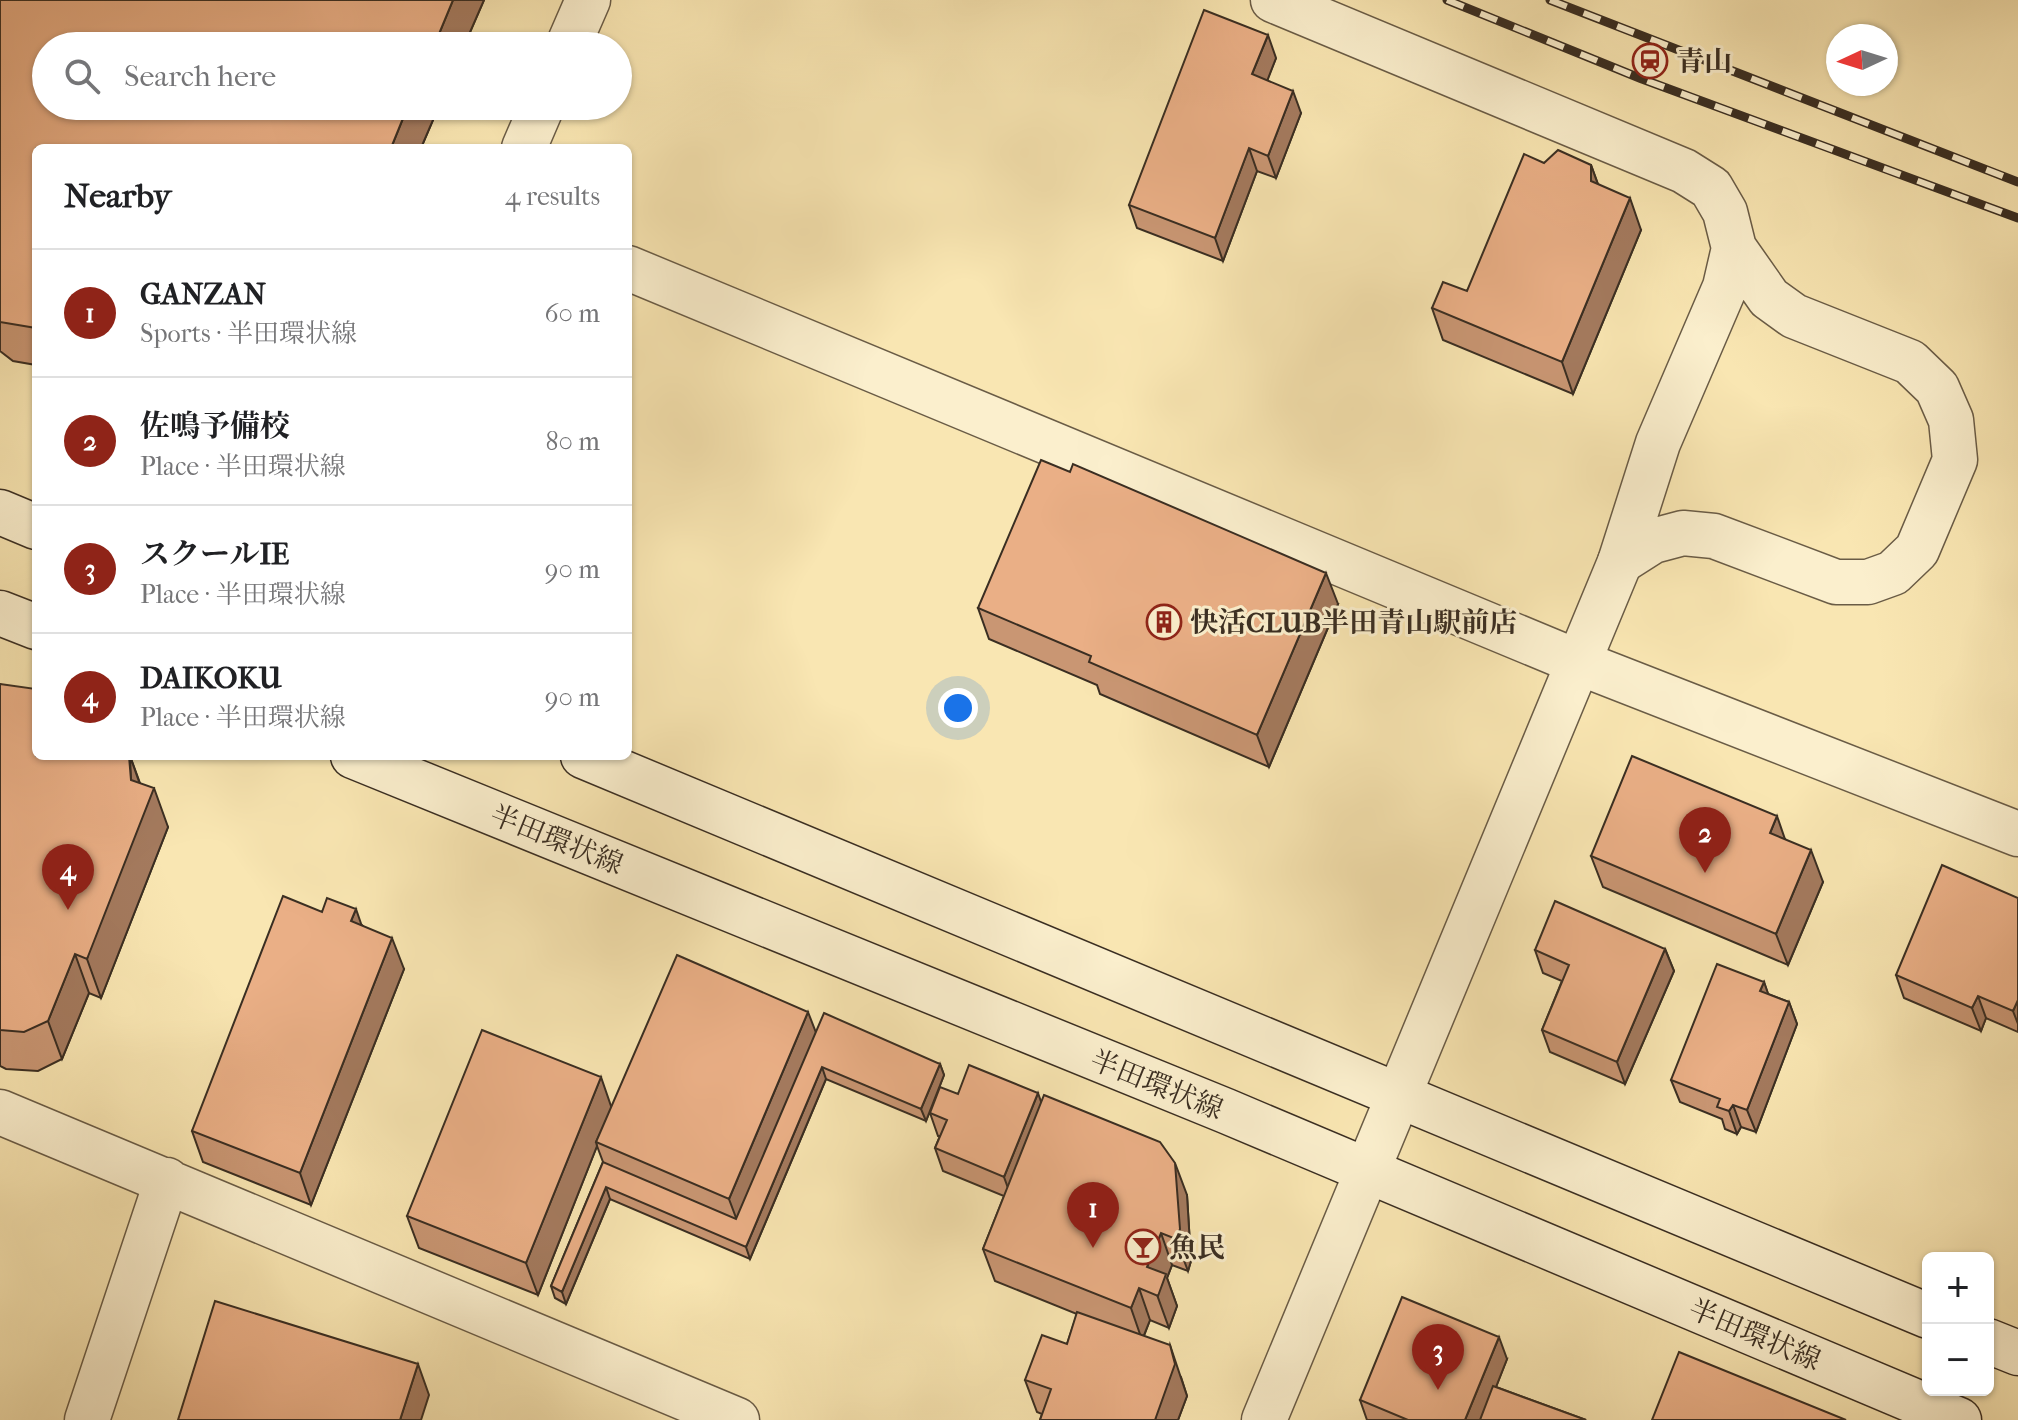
<!DOCTYPE html>
<meta charset="utf-8">
<style>
body{margin:0;font-family:"IM FELL French Canon","Noto Serif JP",serif;background:#f2f2f2;color:#202124}
.controls{position:absolute;right:24px;bottom:24px;display:grid;overflow:hidden;border-radius:12px;box-shadow:0 2px 6px #0004}
.controls button{width:72px;height:72px;display:grid;place-items:center;padding:0;border:0;border-bottom:2px solid #e0e0e0;background:#fff;color:#202124;font:40px sans-serif}
.compass{position:absolute;left:1826px;top:24px;width:72px;height:72px;border-radius:50%;background:#fff;box-shadow:0 2px 6px #0004;rotate:266deg}
.you{position:absolute;left:958px;top:708px;width:28px;height:28px;margin:-20px;border:6px solid #fff;border-radius:50%;background:#1a73e8;box-shadow:0 0 0 12px #1a73e833}
.badge{display:grid;place-items:center;width:52px;height:52px;border-radius:50%;background:#8f2418;color:#fff;font-size:26px;font-weight:700}
.pin{position:absolute;translate:-50% -66px;filter:drop-shadow(0 2px 4px #0008)}
.pin::after{content:'';position:absolute;top:42px;width:28px;height:24px;background:inherit;clip-path:polygon(0 0,100% 0,50% 100%)}
.list{margin:0;padding:0;list-style:none}
h2{display:flex;justify-content:space-between;align-items:center;height:104px;margin:0;padding:0 32px;font-size:34px}
h2 small{font-size:26px;font-weight:400;color:#757577}
.list li{display:grid;grid-template-columns:52px 1fr auto;gap:24px;align-items:center;box-sizing:border-box;height:128px;padding:0 32px;border-top:2px solid #e0e0e0}
.list b{display:block;font-size:30px;white-space:nowrap}
.list p{margin:0;font-size:26px;white-space:nowrap;color:#757577}
.list em{font-size:26px;font-style:normal;color:#757577}
.icon{flex:none;width:44px;height:44px;fill:none;stroke:currentColor;stroke-width:2;stroke-linecap:round;stroke-linejoin:round}
.map{position:relative;flex:none;width:2018px;height:1420px;overflow:hidden}
.search{position:absolute;background:#fff;box-shadow:0 2px 6px #0004;left:32px;top:32px;width:600px;height:88px;display:flex;align-items:center;gap:20px;box-sizing:border-box;padding:0 28px;border-radius:44px;color:#757577;font-size:30px}
.panel{position:absolute;background:#fff;box-shadow:0 2px 6px #0004;left:32px;top:144px;width:600px;height:616px;border-radius:12px}
.map>svg:first-child{display:block}
.lines{fill:none;stroke-linecap:round;stroke-linejoin:round}
.minor-casing{stroke:#6a5c46;stroke-width:47}
.tertiary-casing{stroke:#6a5c46;stroke-width:47}
.secondary-casing{stroke:#3a2e22;stroke-width:47}
.minor{stroke:#fbefcd;stroke-width:44}
.tertiary{stroke:#fbefcd;stroke-width:44}
.secondary{stroke:#fbefcd;stroke-width:44}
.rail-casing{stroke:#3a2e22;stroke-width:9}
.rail{stroke:#fbefcd;stroke-width:6;stroke-dasharray:18;stroke-linecap:butt}
.wall{fill:#c99673;stroke:#3a2e22;stroke-width:2}
.shaded-wall{fill:#a47a5e;stroke:#3a2e22;stroke-width:2}
.building{fill:#eaaf86;stroke:#3a2e22;stroke-width:2}
.labels{text-anchor:middle;stroke-width:6;stroke-linejoin:round;paint-order:stroke}
.poi-label{font-size:28px;font-weight:bold;fill:#3a2e22;stroke:#fbefcd;text-anchor:start}
.street-label{font-size:28px;fill:#3a2e22;stroke:#fbefcd}
</style>
<div class="map">
<svg width="2018" height="1420" viewBox="0 0 2018 1420">
<rect width="100%" height="100%" fill="#f9e6b2"/>
<filter id="stains"><feTurbulence type="fractalNoise" baseFrequency=".0025" numOctaves="4"/><feColorMatrix values="0 0 0 0 .2 0 0 0 0 .09 0 0 0 0 .02 0 0 0 .5 -.17"/></filter>
<radialGradient id="worn" r=".72"><stop offset=".6" stop-color="#630" stop-opacity="0"/><stop offset="1" stop-color="#630" stop-opacity=".3"/></radialGradient>
<g class="lines">
<g class="minor-casing">
<path id="minor" d="M1273,0L1684,171L1711,188L1725,212L1734,248L1769,298L1794,316L1910,362L1937,388L1951,420L1955,460L1917,550L1893,573L1868,582H1836L1714,536L1683,533L1653,541L1620,562
M568,46L588,0
M524,148L542,106
M628,268L1580,663L2018,834
M1620,562L1658,443L1725,287L1734,248
M0,1112L737,1420
M87,1420L167,1180"/>
</g>
<g class="tertiary-casing">
<path id="tertiary" d="M1264,1420L1620,562"/>
</g>
<g class="secondary-casing">
<path id="secondary" d="M0,512L36,527
M0,613L36,627
M353,756L1226,1111L1959,1420
M583,756L1928,1316
M1988,1341L2018,1353"/>
</g>
<use href="#minor" class="minor"/>
<use href="#tertiary" class="tertiary"/>
<use href="#secondary" class="secondary"/>
<g class="rail-casing">
<path id="rail" d="M1447,0L1642,79L2018,218
M1550,0L2018,182"/>
</g>
<use href="#rail" class="rail"/>
</g>
<path class="wall" d="M0,0H484L464,46H46L439,106L421,148H36V365L13,361L0,351Z
M1276,58L1267,80L1301,113L1276,178L1257,171L1223,261L1137,228L1129,205Z
M1544,163L1591,165L1598,184L1641,230L1573,394L1443,340L1432,308L1467,291Z
M1338,604L1269,767L1100,694L1097,685L989,639L978,608Z
M0,684L130,756L140,783L168,827L101,998L89,993L62,1059L38,1071L6,1069L0,1066Z
M1785,839L1823,882L1788,965L1603,887L1591,856Z
M2018,898V1032L1986,1018L1981,1031L1904,998L1896,975Z
M322,912L362,925L404,969L311,1205L203,1162L192,1131Z
M1665,949L1674,971L1625,1084L1550,1052L1542,1030L1562,981L1543,973L1535,950Z
M1764,982L1768,994L1789,1002L1797,1024L1756,1132L1741,1127L1737,1134L1725,1129L1722,1119L1680,1102L1671,1080Z
M816,1032L940,1064L944,1075L926,1121L826,1079L750,1259L610,1199L566,1304L555,1298L551,1286L603,1162L597,1146L538,1295L419,1248L407,1216L611,1106Z
M958,1094L1041,1102L1187,1195L1191,1261L1188,1271L1172,1265L1167,1278L1177,1306L1169,1328L1150,1320L1144,1336L1181,1377L1187,1396L1178,1420H1040L1042,1414L1037,1412L1025,1380L1067,1344L1077,1314L995,1281L983,1249L1004,1196L943,1171L935,1148L940,1136H938L930,1113Z
M1507,1359L1496,1387L1586,1420H1367L1360,1400Z"/>
<path class="shaded-wall" d="M453,0H484L464,46H434Z
M1268,35L1276,58L1261,97L1252,74Z
M1293,91L1301,113L1276,178L1268,156Z
M408,106H439L421,148H391Z
M1249,148L1257,171L1223,261L1215,238Z
M1591,165L1602,196L1591,181Z
M1630,198L1641,230L1573,394L1562,362Z
M1326,573L1338,604L1269,767L1257,735Z
M130,756L143,793L154,788L168,827L101,998L87,959L131,780Z
M1777,816L1788,848L1770,833Z
M1811,850L1823,882L1788,965L1776,934Z
M356,909L367,941L351,921Z
M392,938L404,969L311,1205L300,1173Z
M1665,949L1674,971L1625,1084L1617,1062Z
M75,954L89,993L62,1059L48,1021Z
M1764,982L1772,1005L1760,991Z
M1978,996L1986,1018L1981,1031L1972,1008Z
M2018,1000V1024L2013,1011Z
M1789,1002L1797,1024L1756,1132L1747,1110Z
M808,1012L820,1043L741,1231L729,1199Z
M940,1064L944,1075L926,1121L921,1109Z
M822,1067L826,1079L750,1259L746,1247Z
M601,1077L612,1109L596,1142L597,1146L538,1295L526,1263Z
M1038,1093L1046,1116L1012,1199L1004,1177Z
M1733,1105L1741,1127L1737,1134L1729,1111Z
M1175,1163L1187,1195L1191,1261L1188,1271L1176,1239Z
M606,1187L610,1199L566,1304L562,1292Z
M1161,1233L1172,1265L1167,1278L1177,1306L1169,1328L1147,1267Z
M1139,1288L1150,1320L1142,1340L1131,1308Z
M1499,1337L1507,1359L1483,1420H1465Z
M1170,1345L1187,1396L1178,1420H1155Z
M418,1364L429,1395L421,1420H400Z"/>
<path class="building" d="M0,0H453L434,46H46V106H408L391,148H36V328L0,322Z
M1204,10L1268,35L1252,74L1293,91L1268,156L1249,148L1215,238L1129,205Z
M1558,150L1591,165V181L1630,198L1562,362L1432,308L1443,282L1467,291L1524,154L1544,163Z
M1041,460L1070,472L1073,464L1326,573L1257,735L1089,662L1091,656L978,608Z
M0,684L36,689V756H129L131,780L154,788L87,959L75,954L48,1021L24,1032L0,1030Z
M1632,756L1777,816L1770,833L1811,850L1776,934L1591,856Z
M1942,865L2018,898V1000L2013,1011L1978,996L1972,1008L1896,975Z
M283,896L322,912L327,898L356,909L351,921L392,938L300,1173L192,1131Z
M1555,901L1665,949L1617,1062L1542,1030L1569,965L1535,950Z
M677,955L808,1012L729,1199L596,1142Z
M1717,964L1764,982L1760,991L1789,1002L1747,1110L1733,1105L1729,1111L1717,1107L1720,1099L1671,1080Z
M824,1013L940,1064L921,1109L822,1067L746,1247L606,1187L562,1292L551,1286L603,1162L736,1219Z
M482,1030L601,1077L526,1263L407,1216Z
M969,1065L1038,1093L1004,1177L935,1148L947,1120L930,1113L940,1087L958,1094Z
M1044,1095L1160,1142L1175,1163L1180,1229L1176,1239L1161,1233L1147,1267L1166,1274L1158,1296L1139,1288L1131,1308L983,1249Z
M1402,1297L1499,1337L1465,1420H1408L1360,1400Z
M215,1301L418,1364L400,1420H178Z
M1077,1312L1170,1345L1175,1364L1155,1420H1040L1051,1389L1025,1380L1042,1335L1067,1344Z
M1679,1352L1846,1420H1652Z
M1493,1386L1586,1420H1480Z"/>
<defs>
<g id="station-ring" transform="scale(1.8)"><circle r="9.5" fill="#fbefcd" stroke="#8f2418" stroke-width="1.5"/><path d="M-3-6H3Q5-6 5-4V2Q5 4 3 4L4.5 6H3L1.5 4h-3L-3 6H-4.5L-3 4Q-5 4-5 2V-4Q-5-6-3-6ZM-3.5-4v3h7v-3ZM-3.5 1v1.5H-2V1ZM2 1v1.5H3.5V1Z" fill="#8f2418"/></g>
<g id="building-ring" transform="scale(1.8)"><circle r="9.5" fill="#fbefcd" stroke="#8f2418" stroke-width="1.5"/><path d="M-4-6H4V6H1V3H-1V6H-4ZM-2.5-4.3h1.7v1.8h-1.7ZM.8-4.3h1.7v1.8H.8ZM-2.5-1h1.7V.8h-1.7ZM.8-1h1.7V.8H.8Z" fill="#8f2418"/></g>
<g id="bar-ring" transform="scale(1.8)"><circle r="9.5" fill="#fbefcd" stroke="#8f2418" stroke-width="1.5"/><path d="M-6-5H6L.8 .8V4.5H3.5V6h-7V4.5H-.8V.8Z" fill="#8f2418"/></g>
</defs>
<g fill-rule="evenodd">
<use href="#station-ring" x="1650" y="61"/>
<use href="#building-ring" x="1164" y="622"/>
<use href="#bar-ring" x="1143" y="1247"/>
</g>
<g class="labels">
<g class="poi-label">
<text x="1676" y="71">青山</text>
<text x="1190" y="632">快活CLUB半田青山駅前店</text>
<text x="1169" y="1257">魚民</text>
</g>
<g class="street-label">
<text transform="translate(557 839) rotate(22)" y="10">半田環状線</text>
<text transform="translate(1157 1084) rotate(22)" y="10">半田環状線</text>
<text transform="translate(1755 1334) rotate(23)" y="10">半田環状線</text>
</g>
</g>
<rect width="100%" height="100%" filter="url(#stains)"/>
<rect width="100%" height="100%" fill="url(#worn)"/>
</svg>
<div class="controls">
<button>+</button>
<button>−</button>
</div>
<svg class="compass" viewBox="-18 -18 36 36"><path d="M0-13l5 13h-10z" fill="#e53935"/><path d="M0 13l5-13h-10z" fill="#757577"/></svg>
<div class="you"></div>
<div class="pin badge" style="left:1093px;top:1248px">1</div>
<div class="pin badge" style="left:1705px;top:873px">2</div>
<div class="pin badge" style="left:1438px;top:1390px">3</div>
<div class="pin badge" style="left:68px;top:910px">4</div>
<div class="search"><svg class="icon" aria-label="search" viewBox="0 0 24 24"><circle cx="10" cy="10" r="6"/><path d="M15 15l6 6"/></svg>Search here</div>
<section class="panel">
<h2>Nearby<small>4 results</small></h2>
<ul class="list">
<li><span class="badge">1</span><div><b>GANZAN</b><p>Sports · 半田環状線</p></div><em>60 m</em></li>
<li><span class="badge">2</span><div><b>佐鳴予備校</b><p>Place · 半田環状線</p></div><em>80 m</em></li>
<li><span class="badge">3</span><div><b>スクールIE</b><p>Place · 半田環状線</p></div><em>90 m</em></li>
<li><span class="badge">4</span><div><b>DAIKOKU</b><p>Place · 半田環状線</p></div><em>90 m</em></li>
</ul>
</section>
</div>
